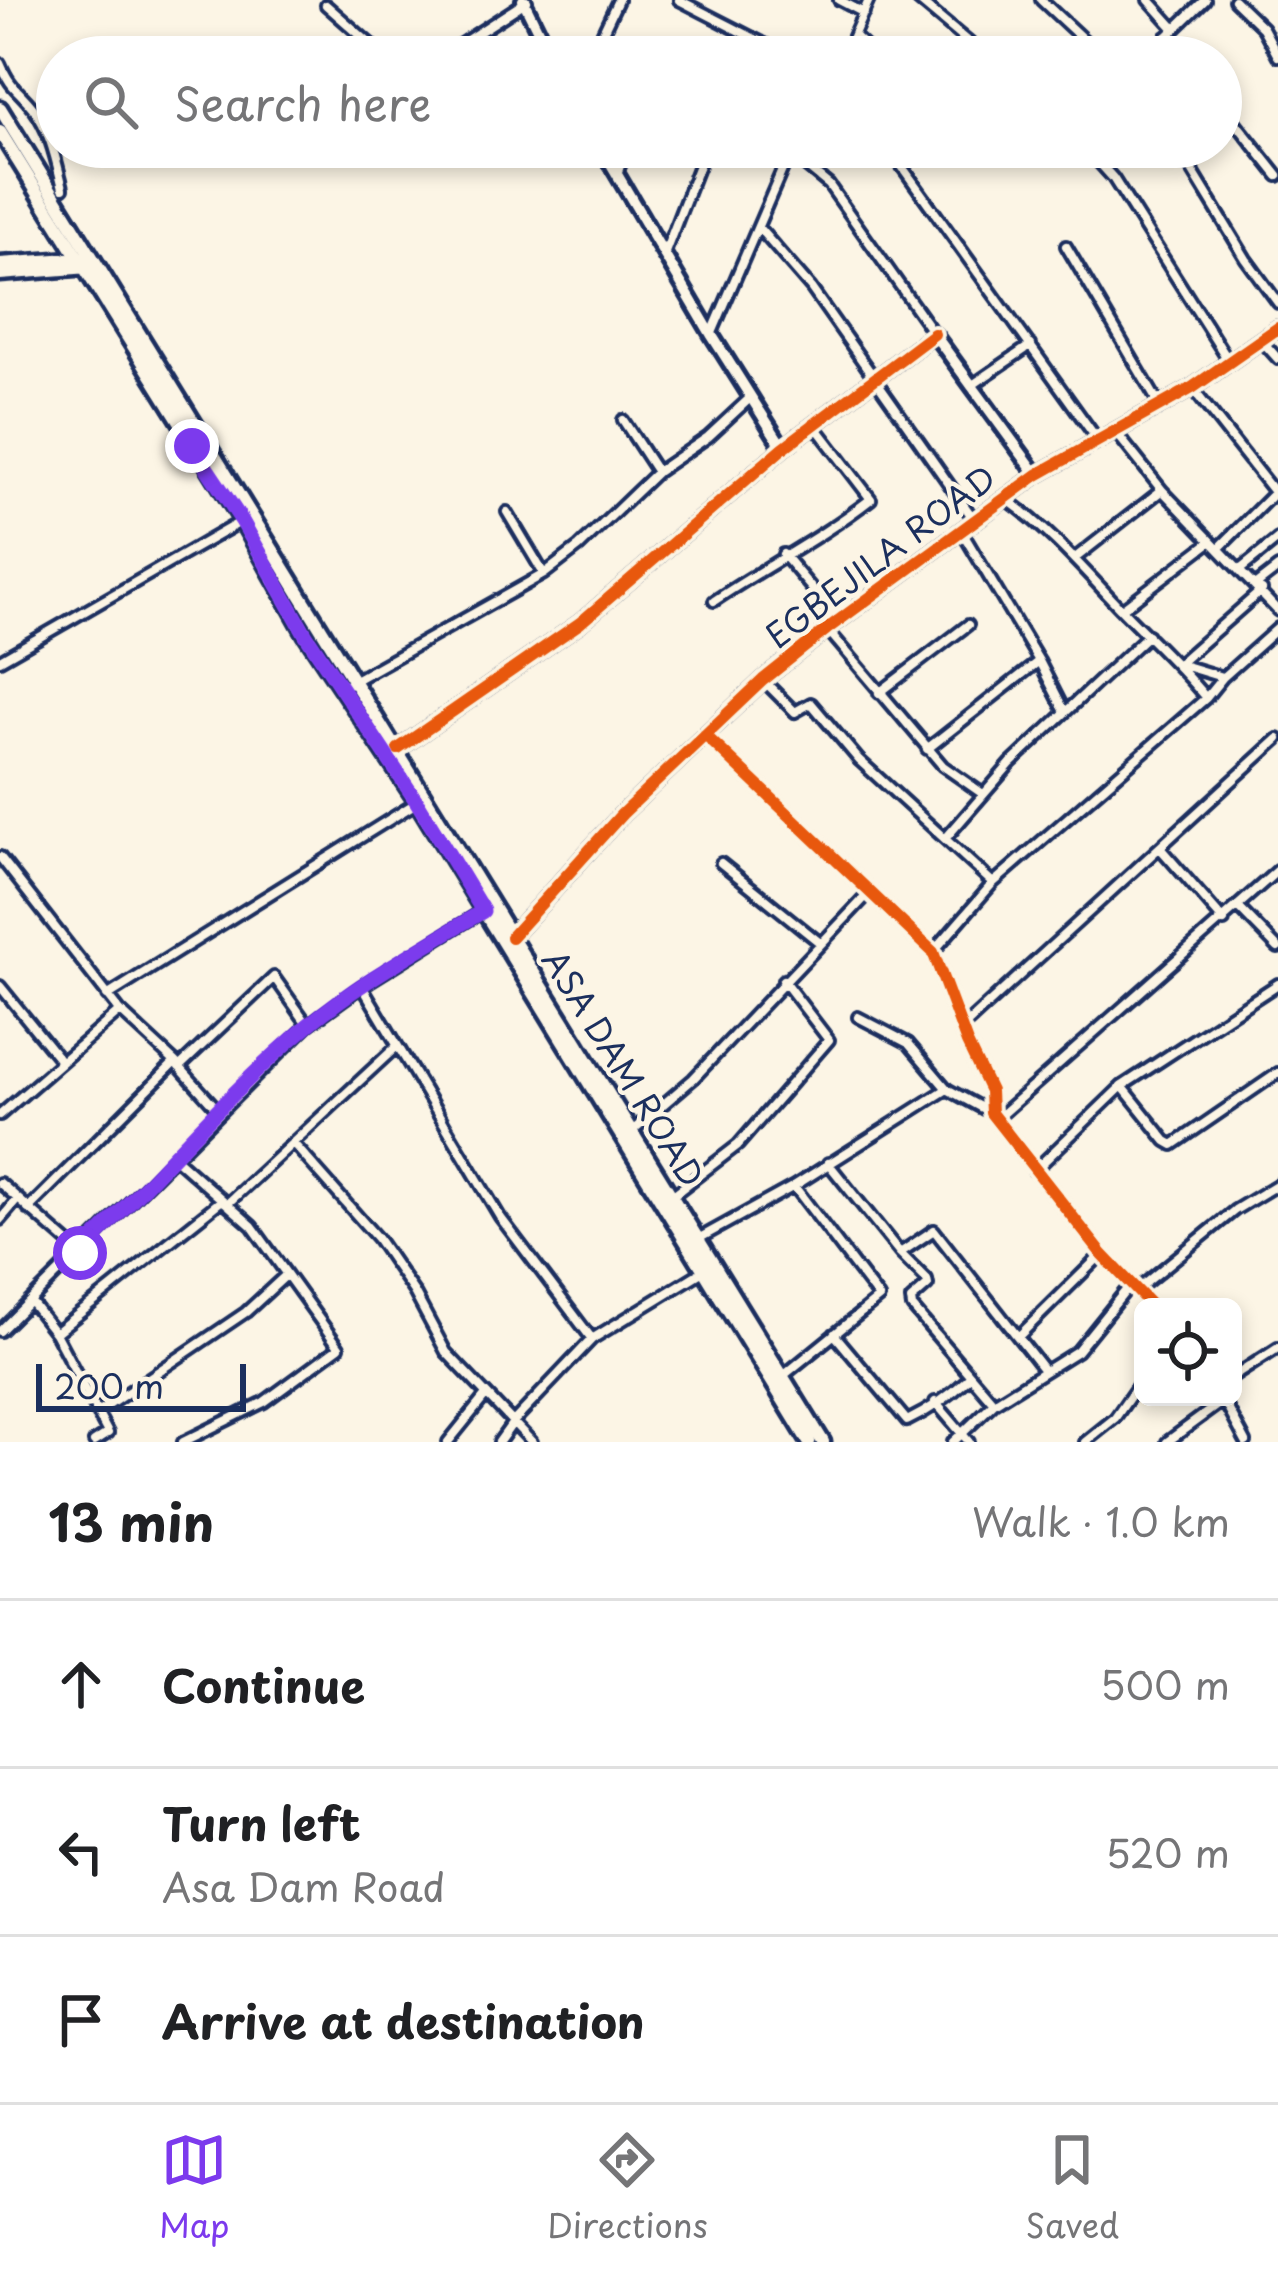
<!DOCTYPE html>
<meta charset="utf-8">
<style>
body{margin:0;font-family:"Playpen Sans",sans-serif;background:#f6f6f6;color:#202124}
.controls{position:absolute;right:36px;bottom:36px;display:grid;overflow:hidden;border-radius:18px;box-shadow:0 6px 18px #0003}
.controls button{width:108px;height:108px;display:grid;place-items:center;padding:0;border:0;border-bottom:3px solid #e0e0e0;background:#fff;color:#202124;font:60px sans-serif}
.scale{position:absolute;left:36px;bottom:30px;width:210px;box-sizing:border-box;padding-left:12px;border:6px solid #1b2f5e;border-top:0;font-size:33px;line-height:42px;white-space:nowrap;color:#1b2f5e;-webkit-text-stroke:9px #fcf5e5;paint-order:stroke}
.stop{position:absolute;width:36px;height:36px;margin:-27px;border:9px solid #7c3aed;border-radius:50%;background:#fff}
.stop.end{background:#7c3aed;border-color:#fff;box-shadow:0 3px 12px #0008}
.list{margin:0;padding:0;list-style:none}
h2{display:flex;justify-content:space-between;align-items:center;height:156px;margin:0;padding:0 48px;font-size:51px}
h2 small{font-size:39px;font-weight:400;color:#757577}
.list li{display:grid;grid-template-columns:78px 1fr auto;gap:36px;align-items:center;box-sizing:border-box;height:168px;padding:0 48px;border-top:3px solid #e0e0e0}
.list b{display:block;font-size:45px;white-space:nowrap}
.list p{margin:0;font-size:39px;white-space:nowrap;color:#757577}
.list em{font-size:39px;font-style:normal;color:#757577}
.icon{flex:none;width:66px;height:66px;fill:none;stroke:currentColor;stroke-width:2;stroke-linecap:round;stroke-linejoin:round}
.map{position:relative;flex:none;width:1278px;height:1442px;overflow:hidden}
.search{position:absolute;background:#fff;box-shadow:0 6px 18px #0003;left:36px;right:36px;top:36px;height:132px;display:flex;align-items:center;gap:30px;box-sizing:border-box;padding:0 42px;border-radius:66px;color:#757577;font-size:45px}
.sheet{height:660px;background:#fff}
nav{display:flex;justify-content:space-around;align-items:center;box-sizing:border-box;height:168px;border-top:3px solid #e0e0e0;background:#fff;font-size:33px;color:#757577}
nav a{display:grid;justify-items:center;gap:6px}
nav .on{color:#7c3aed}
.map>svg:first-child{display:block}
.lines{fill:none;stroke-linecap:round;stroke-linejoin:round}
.street-casing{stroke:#1b2f5e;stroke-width:16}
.secondary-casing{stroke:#1b2f5e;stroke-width:20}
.primary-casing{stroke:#1b2f5e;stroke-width:21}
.street{stroke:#fcf5e5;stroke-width:8}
.secondary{stroke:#fcf5e5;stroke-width:10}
.primary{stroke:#fcf5e5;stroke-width:12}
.cycleway-casing{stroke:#fcf5e5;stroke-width:20}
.cycleway{stroke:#e8590c;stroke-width:12}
.route{stroke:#7c3aed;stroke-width:15}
.labels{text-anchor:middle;stroke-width:9;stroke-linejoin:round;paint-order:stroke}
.street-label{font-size:33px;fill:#1b2f5e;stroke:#fcf5e5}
</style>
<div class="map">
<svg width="1278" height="1442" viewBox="0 0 1278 1442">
<rect width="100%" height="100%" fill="#fcf5e5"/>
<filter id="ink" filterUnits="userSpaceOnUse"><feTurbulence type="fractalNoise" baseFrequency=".00833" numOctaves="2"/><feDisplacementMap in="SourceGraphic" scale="24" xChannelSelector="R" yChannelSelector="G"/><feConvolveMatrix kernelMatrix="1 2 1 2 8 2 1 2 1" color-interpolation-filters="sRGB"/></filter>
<g filter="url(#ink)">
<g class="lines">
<g class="street-casing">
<path id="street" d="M679,0L790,57
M839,0L864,13
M918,0L986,57
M1041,0L1102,57
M1149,0L1175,29
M1234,0L1263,28L1278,56
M326,5L385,57
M854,36L876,57
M600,37L639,57
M1166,37L1183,57
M441,57L527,1
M591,57L618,0
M844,57L869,0
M1146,57L1205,0
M0,63C11,89 18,89 33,108C51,132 56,160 63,188
M1221,104L1278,176
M888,147L1097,439
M1085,147L1113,178L1230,363
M1178,147L1246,259L1278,303
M790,153L829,185L934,334
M617,174L627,147
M758,227L811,288L975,521
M1066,246L1159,404
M664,255L706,147
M712,333L792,147
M1262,341L1278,359
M971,386L1031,345
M1192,388L1274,492
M623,420L657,472
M1114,430L1162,490L1278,611
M1005,498C1049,529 1084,570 1121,609C1150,639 1180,666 1206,698
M507,512L544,574
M1219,548L1277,490
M783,554L839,621
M1074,559L1162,490
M1241,569L1278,539
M1256,585L1278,568
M714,601C766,566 821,538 871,499L816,427
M1122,609L1210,542
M827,629L943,766L983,794
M0,660L242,521
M1039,661L1065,712
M1178,664L1262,590
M1179,664L1222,677
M763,680L795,712L811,703L859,760L993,883
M341,688L544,574L579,547L657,472L708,437L750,398
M879,693L968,625
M705,735L933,952L967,1043L990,1091L991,1113L1102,1254L1153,1307
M927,749L1039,661L962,532
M945,839L1011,763L1148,635
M1160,848L1224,921
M0,857L120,1011L175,1062L218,1110
M721,863L819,942
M1239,908L1278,948
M933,952L993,883L1206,698L1223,677L1278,628
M0,986L60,1060
M362,986L500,1217L592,1339
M107,996L416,803
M858,1017L908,1043L947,1089
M962,1028L1278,739
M179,1067L274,977L308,1025
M1122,1086L1166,1141L1173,1145L1278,1073
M0,1115L120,1011
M995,1120L1278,870
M632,1131L693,1079L871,891
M293,1143L377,1238L414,1292L446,1352L532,1442
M175,1158L252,1226L339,1347L264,1402L183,1442
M828,1163L900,1253L927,1280L928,1285L911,1300L912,1307L994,1403
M1034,1171L1122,1086L1278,984
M0,1183L80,1253
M672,1196L738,1145L829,1040L783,980
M227,1204L396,1047
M28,1209L175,1062
M0,1220L18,1199
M698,1239L794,1186L947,1089L991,1113
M900,1253L934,1230L1043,1369
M1137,1290L1235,1210L1278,1184
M31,1302L55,1333L108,1433L94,1442
M0,1331L308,1025L362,986L483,911
M55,1333L222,1200
M834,1334L907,1421C930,1410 950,1396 969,1378
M1018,1337L1102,1254
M783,1376L879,1298L794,1186
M1233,1377L1278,1348
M1224,1401L1246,1442
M935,1402L969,1442
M97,1413L246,1312L285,1276
M448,1442L486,1395
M499,1442L514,1421L592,1339L703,1271
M953,1442L994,1403L1077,1351L1131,1284
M1085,1442L1115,1418L1143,1378
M1167,1442L1224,1400"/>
</g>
<g class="secondary-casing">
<path id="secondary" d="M523,0L551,57
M601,147L711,334L783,448
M398,749L580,623L783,448L934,334L1037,475
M511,937L622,814L763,680L827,629L1037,475L1192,388L1278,328"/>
</g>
<g class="primary-casing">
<path id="primary" d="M0,108L823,1442
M0,132L242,521L306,635L417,802L809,1442
M0,264L84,258
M0,274L89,267"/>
</g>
<use href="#street" class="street"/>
<use href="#secondary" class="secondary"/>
<use href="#primary" class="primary"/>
<g class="cycleway-casing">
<path id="cycleway" d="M705,735L933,952L967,1043L990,1091L991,1113L1102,1254L1153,1307
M398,749L580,623L783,448L934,334
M511,937L622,814L763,680L827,629L1037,475L1192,388L1278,328"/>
</g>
<use href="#cycleway" class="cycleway"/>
</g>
</g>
<g class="lines" filter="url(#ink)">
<path class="route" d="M80,1253C156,1178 225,1095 307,1026C360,981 424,947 483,911L417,802L306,635L242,521L192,446"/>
</g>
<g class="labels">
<g class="street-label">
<text transform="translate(881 557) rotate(-37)" y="12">EGBEJILA ROAD</text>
<text transform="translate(623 1068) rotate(58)" y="12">ASA DAM ROAD</text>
</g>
</g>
</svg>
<div class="controls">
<button><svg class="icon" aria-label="locate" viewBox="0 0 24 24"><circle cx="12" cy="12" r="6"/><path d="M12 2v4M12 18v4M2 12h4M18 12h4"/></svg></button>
</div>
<div class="scale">200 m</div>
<div class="stop" style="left:80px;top:1253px"></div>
<div class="stop end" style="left:192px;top:446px"></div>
<div class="search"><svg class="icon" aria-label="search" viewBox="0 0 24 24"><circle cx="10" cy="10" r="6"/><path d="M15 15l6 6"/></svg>Search here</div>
</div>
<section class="sheet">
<h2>13 min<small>Walk · 1.0 km</small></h2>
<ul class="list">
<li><svg class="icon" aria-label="ahead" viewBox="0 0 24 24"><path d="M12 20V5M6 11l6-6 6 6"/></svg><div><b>Continue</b></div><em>500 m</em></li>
<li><svg class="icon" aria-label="left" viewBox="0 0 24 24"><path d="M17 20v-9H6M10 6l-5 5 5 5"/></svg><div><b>Turn left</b><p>Asa Dam Road</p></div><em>520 m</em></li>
<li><svg class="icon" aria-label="arrive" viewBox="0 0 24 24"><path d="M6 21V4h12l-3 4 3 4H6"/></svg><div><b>Arrive at destination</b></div></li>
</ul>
</section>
<nav>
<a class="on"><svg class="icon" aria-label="map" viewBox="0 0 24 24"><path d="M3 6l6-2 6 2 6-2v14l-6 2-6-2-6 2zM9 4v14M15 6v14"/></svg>Map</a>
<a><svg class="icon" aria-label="directions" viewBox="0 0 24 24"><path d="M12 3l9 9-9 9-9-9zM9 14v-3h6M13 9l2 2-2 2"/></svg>Directions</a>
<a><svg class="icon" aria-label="saved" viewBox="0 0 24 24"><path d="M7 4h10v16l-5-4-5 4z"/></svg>Saved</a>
</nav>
